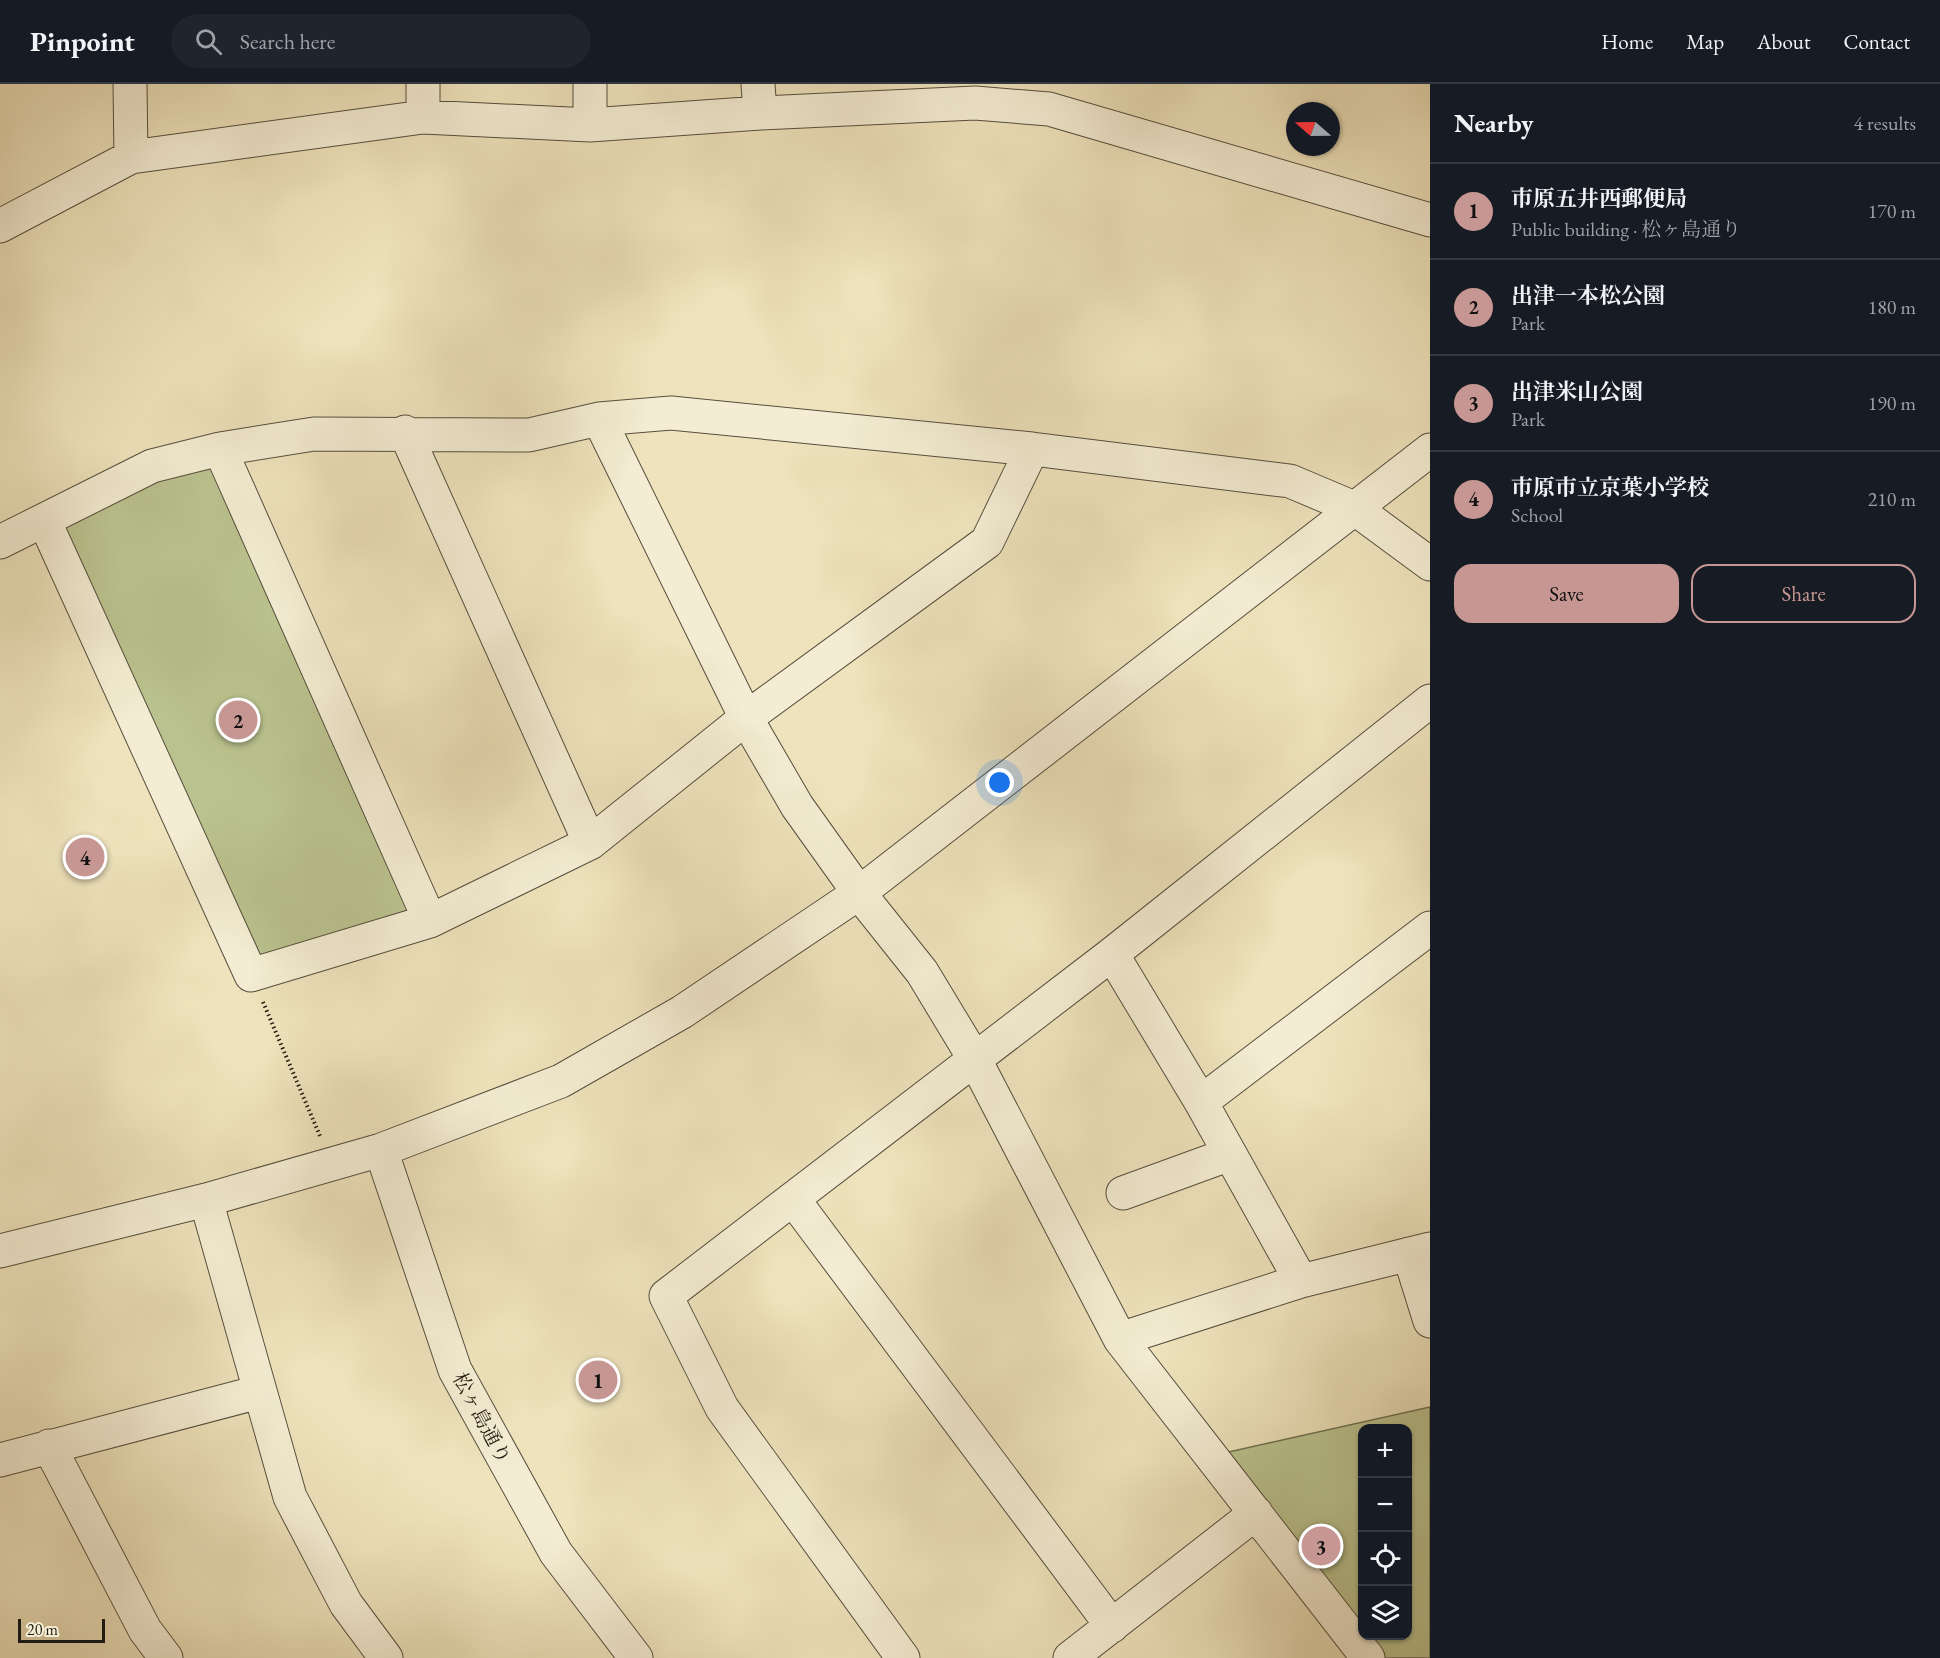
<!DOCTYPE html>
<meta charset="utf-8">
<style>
body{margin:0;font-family:"EB Garamond","Noto Serif JP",serif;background:#20242c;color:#f1f3f6}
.controls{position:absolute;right:18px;bottom:18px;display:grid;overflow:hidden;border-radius:12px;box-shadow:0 2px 4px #0004}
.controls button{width:54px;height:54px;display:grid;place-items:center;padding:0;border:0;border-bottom:2px solid #363941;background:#171b24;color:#f1f3f6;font:30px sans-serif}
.compass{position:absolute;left:1286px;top:18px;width:54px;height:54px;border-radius:50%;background:#171b24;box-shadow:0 2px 4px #0004;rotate:290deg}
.scale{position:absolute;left:18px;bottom:15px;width:87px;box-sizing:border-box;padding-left:6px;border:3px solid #231c13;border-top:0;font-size:16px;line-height:21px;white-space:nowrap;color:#231c13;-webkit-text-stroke:4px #f4edd3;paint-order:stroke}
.you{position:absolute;left:1000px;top:699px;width:21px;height:21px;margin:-15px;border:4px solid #fff;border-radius:50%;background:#1a73e8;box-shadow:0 0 0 9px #1a73e833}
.badge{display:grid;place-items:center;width:39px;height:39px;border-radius:50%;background:#c59692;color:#111;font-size:20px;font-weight:700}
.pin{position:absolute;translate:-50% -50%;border:3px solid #fff;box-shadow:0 2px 6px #0006}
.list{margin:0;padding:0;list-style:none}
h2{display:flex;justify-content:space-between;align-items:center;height:78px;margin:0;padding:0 24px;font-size:26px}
h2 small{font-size:20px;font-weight:400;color:#9ea1a6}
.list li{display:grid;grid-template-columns:39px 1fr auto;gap:18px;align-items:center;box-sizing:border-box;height:96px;padding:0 24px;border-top:2px solid #363941}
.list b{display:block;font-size:22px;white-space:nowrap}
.list p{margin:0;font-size:20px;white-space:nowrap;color:#9ea1a6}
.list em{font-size:20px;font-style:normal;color:#9ea1a6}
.actions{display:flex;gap:12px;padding:18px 24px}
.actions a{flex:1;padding:14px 0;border:2px solid #c59692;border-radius:18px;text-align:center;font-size:21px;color:#c59692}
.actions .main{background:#c59692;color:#111}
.icon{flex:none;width:33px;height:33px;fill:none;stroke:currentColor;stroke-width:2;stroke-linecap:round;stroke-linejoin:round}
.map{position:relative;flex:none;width:1430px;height:1574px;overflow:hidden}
header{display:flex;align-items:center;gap:36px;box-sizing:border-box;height:84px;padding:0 30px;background:#171b24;border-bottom:2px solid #363941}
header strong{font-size:28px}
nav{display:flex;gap:33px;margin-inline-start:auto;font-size:21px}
.search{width:420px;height:54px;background:#20242c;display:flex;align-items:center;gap:15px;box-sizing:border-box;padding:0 21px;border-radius:33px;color:#9ea1a6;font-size:22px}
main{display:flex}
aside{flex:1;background:#171b24}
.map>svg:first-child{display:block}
.green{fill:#bac38f;stroke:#6e7051;stroke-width:1.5;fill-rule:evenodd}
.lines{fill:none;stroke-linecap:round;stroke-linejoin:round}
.minor-casing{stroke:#564e3d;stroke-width:35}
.path{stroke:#231c13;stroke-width:4;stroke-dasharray:1.5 3;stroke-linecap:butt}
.minor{stroke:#f4edd3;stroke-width:33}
.labels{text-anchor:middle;stroke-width:6;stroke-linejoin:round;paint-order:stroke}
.street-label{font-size:20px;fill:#231c13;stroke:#f4edd3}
</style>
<header>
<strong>Pinpoint</strong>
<div class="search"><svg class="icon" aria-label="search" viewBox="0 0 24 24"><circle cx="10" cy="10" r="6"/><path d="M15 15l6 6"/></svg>Search here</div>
<nav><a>Home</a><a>Map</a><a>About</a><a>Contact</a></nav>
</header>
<main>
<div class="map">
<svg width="1430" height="1574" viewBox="0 0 1430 1574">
<rect width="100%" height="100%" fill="#eee3bc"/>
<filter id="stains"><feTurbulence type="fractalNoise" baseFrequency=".00333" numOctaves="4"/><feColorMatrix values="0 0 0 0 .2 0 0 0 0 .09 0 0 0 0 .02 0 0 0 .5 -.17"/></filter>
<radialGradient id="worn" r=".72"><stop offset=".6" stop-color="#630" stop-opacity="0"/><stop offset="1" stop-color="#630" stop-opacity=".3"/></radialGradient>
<path class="green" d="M220,365L430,837L251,891L44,436Z
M1430,1323V1574H1365L1211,1372ZM1362,1344H1408V1552H1362Z"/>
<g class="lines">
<g class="minor-casing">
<path id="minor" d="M130,0L131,73
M423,0V33
M590,0V41
M758,0L760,29
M0,142L131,73L423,33L590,41L760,29L975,19L1049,25L1430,136
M599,335L746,634L797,722L859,809L922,888L974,974L1120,1255L1368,1574
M405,348L590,759
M220,365L430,837
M44,436L251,891L430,837L590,759L746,634L987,458L1032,365
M0,458L152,382L220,365L314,350L529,351L599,335L671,329L1032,365L1290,397L1354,424L1430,480
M1112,870L1201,1018L1301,1197
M1201,1018L1430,844
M381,1066L455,1286L556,1469L636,1574
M1123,1109L1230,1070
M793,1115L1112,1542
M206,1116L290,1413L346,1520L386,1574
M0,1167L206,1116L381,1066L561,997L682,928L859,809L1430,366
M1409,1170L1430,1237
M1120,1255L1301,1197L1430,1165
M49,1362L145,1546L166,1574
M0,1376L259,1308
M903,1574L722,1324L666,1212L1112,870L1430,617
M1070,1574L1256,1429"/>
</g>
<path class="path" d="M263,918L320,1052"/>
<use href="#minor" class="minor"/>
</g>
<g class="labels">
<g class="street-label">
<text transform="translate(482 1334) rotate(62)" y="7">松ヶ島通り</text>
</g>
</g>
<rect width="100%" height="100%" filter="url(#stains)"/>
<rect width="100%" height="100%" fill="url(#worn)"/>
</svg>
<div class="controls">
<button>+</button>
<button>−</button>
<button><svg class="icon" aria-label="locate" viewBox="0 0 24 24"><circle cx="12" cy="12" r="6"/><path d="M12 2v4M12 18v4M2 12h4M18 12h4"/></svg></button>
<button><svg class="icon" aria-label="layers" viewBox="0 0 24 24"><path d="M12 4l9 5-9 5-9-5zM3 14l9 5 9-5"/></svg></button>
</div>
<svg class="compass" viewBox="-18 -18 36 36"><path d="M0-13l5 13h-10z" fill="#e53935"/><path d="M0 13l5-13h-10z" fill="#9ea1a6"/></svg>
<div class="scale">20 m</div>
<div class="you"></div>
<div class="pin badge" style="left:598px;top:1296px">1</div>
<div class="pin badge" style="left:238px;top:636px">2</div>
<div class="pin badge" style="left:1321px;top:1462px">3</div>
<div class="pin badge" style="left:85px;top:773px">4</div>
</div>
<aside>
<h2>Nearby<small>4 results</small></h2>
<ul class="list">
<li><span class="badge">1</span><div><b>市原五井西郵便局</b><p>Public building · 松ヶ島通り</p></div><em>170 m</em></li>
<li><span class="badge">2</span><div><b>出津一本松公園</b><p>Park</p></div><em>180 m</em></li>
<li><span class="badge">3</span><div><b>出津米山公園</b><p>Park</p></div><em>190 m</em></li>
<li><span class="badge">4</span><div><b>市原市立京葉小学校</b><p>School</p></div><em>210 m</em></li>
</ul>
<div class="actions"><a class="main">Save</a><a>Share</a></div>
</aside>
</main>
